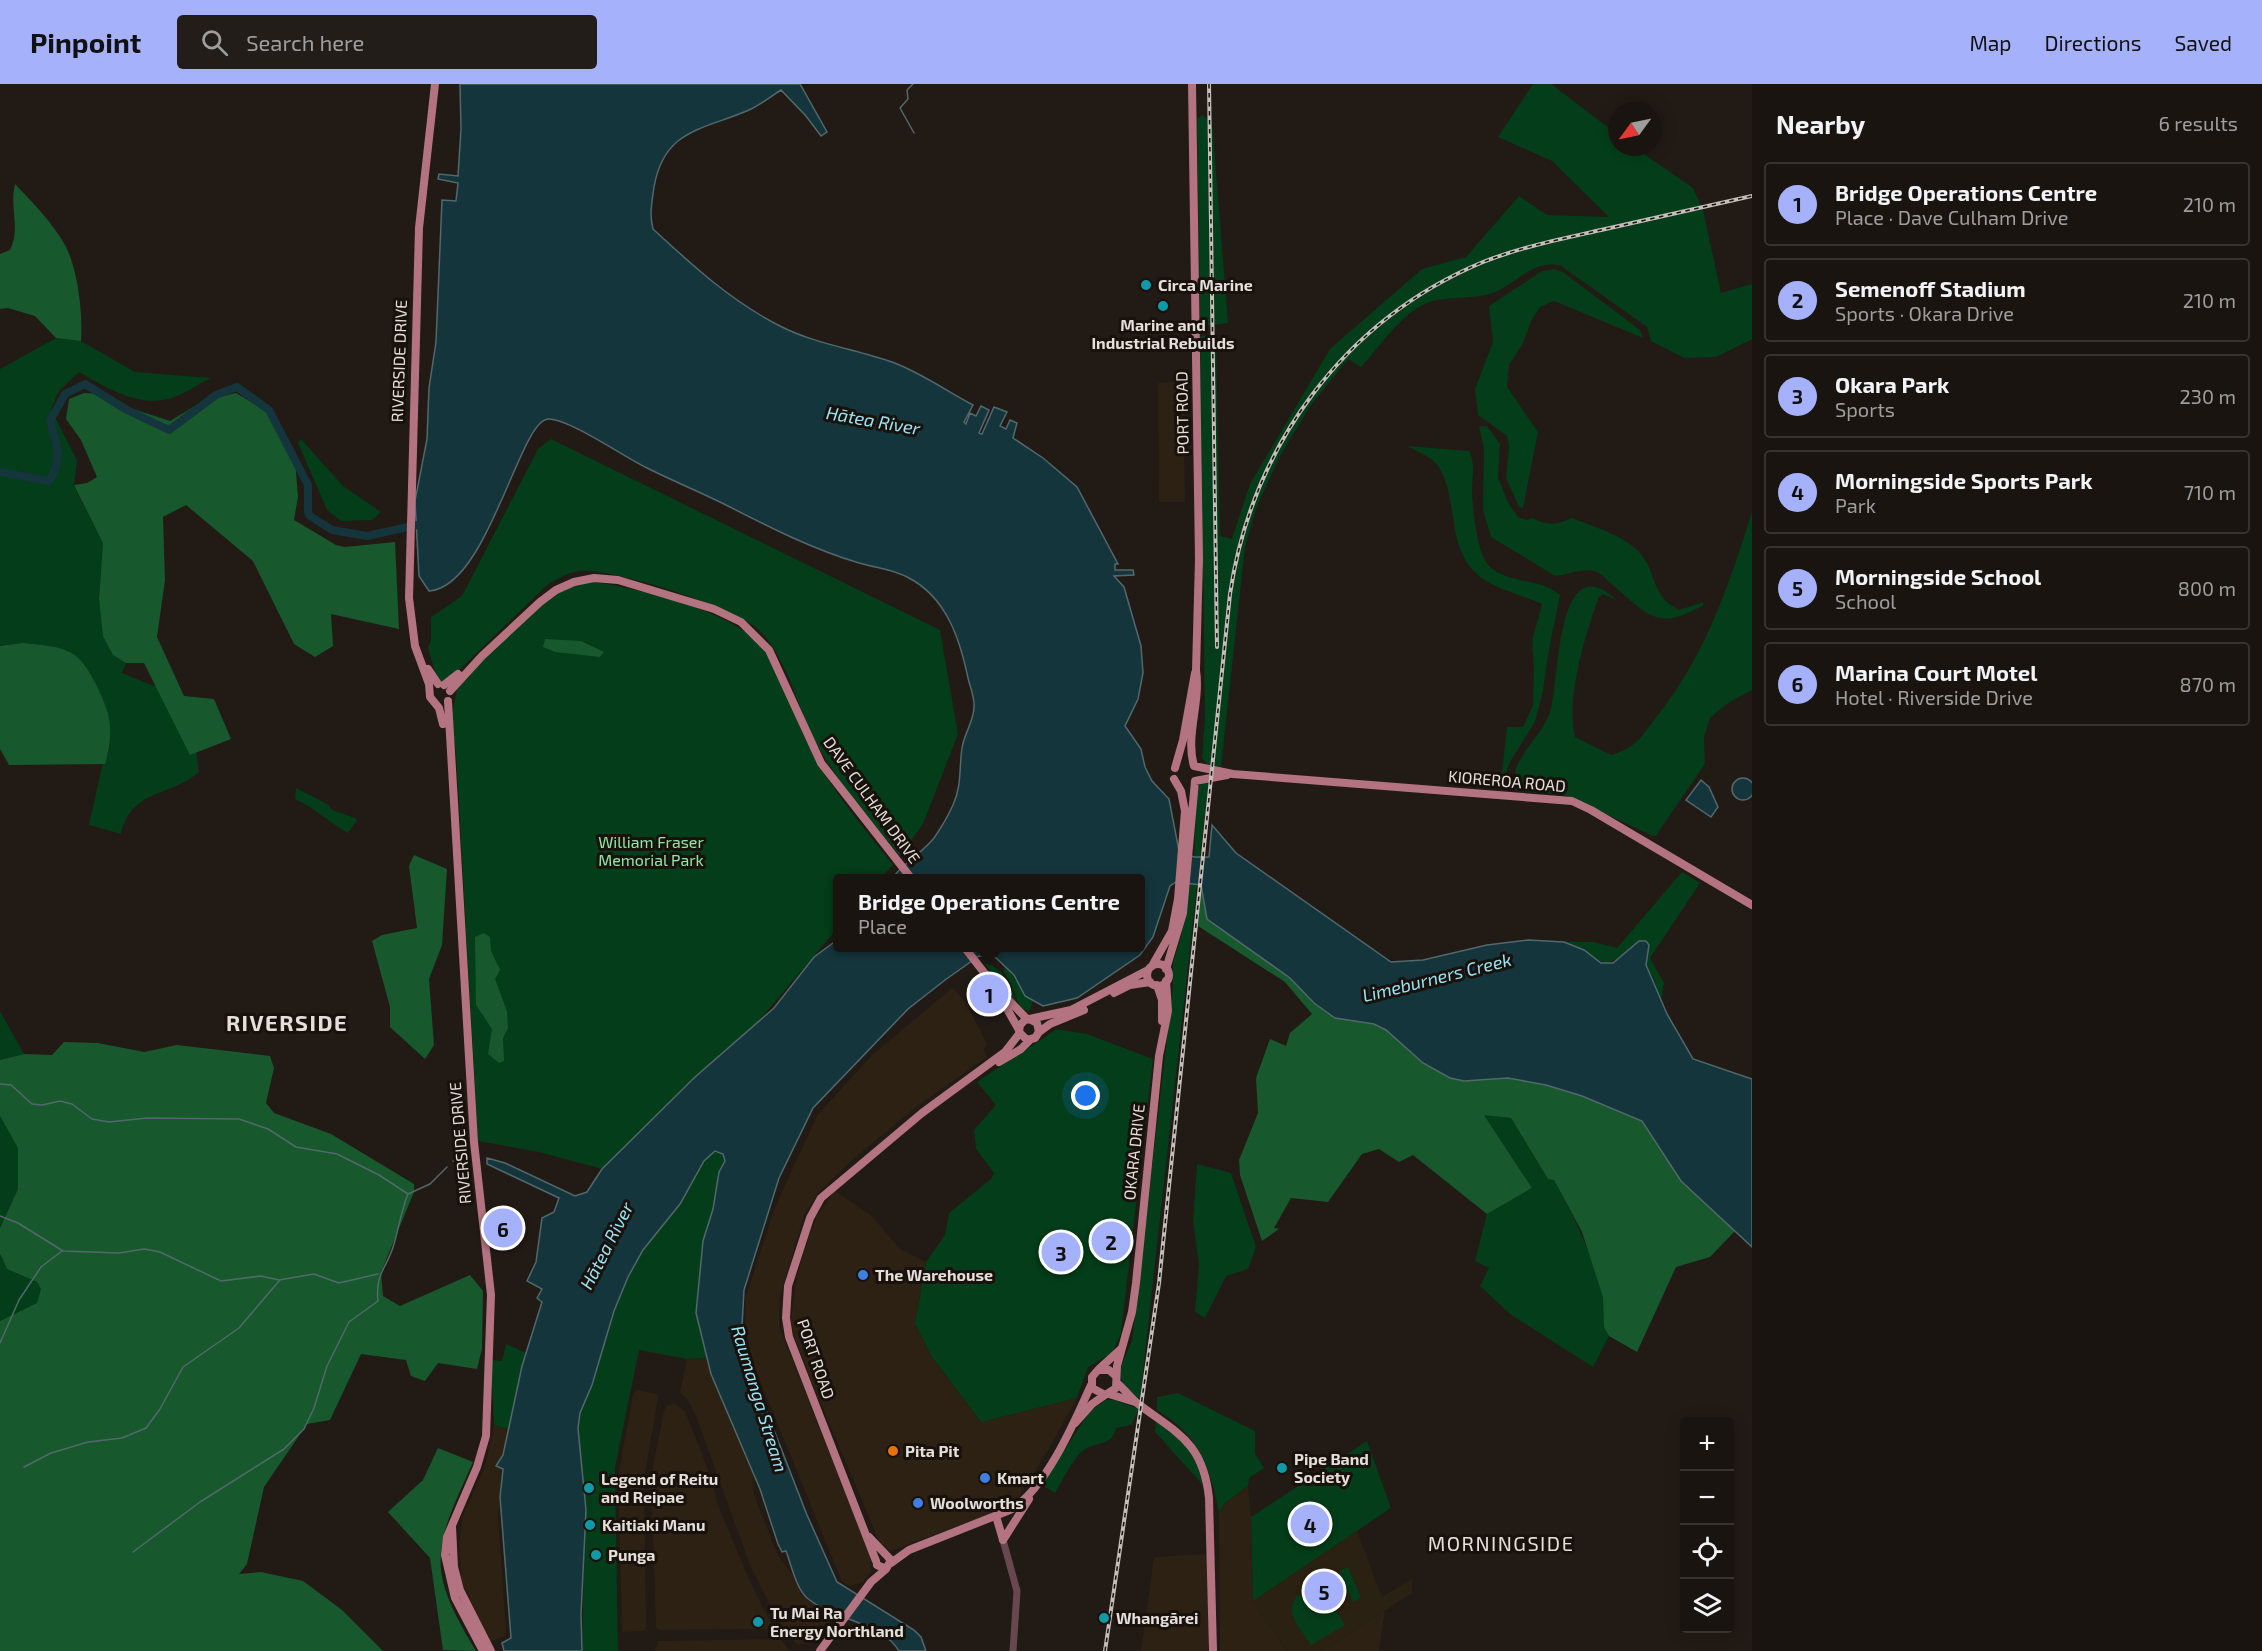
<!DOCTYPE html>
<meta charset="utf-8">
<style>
body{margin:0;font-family:"Exo 2",sans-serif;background:#231d19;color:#f1f3f6}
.controls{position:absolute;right:18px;bottom:18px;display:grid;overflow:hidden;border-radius:6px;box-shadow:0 3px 15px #0003}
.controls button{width:54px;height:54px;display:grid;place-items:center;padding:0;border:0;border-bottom:2px solid #383330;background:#1a1410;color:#f1f3f6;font:30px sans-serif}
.compass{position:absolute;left:1608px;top:18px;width:54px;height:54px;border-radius:50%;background:#1a1410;box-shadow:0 3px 15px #0003;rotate:237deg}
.you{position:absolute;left:1086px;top:1012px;width:21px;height:21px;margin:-15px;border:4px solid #fff;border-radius:50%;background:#1a73e8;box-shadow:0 0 0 9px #1a73e833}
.badge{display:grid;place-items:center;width:39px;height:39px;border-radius:50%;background:#a6b1fc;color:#111;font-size:20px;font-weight:700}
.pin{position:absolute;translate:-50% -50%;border:3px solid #fff;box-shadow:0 2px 6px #0006}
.popup{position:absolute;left:833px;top:790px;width:312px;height:78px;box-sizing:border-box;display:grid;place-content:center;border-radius:6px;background:#1a1410;filter:drop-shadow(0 2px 4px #0005);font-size:20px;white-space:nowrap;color:#9f9e9f}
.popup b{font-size:22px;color:#f1f3f6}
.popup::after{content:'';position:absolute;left:50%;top:100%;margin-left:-12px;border:12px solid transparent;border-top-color:#1a1410}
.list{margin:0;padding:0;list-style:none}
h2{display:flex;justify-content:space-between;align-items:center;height:78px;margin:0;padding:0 24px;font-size:26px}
h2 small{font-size:20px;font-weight:400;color:#9f9e9f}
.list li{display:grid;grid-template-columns:39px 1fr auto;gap:18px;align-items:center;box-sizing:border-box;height:84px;margin:0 12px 12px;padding:0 12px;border:2px solid #383330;border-radius:6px}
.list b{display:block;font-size:22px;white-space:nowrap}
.list p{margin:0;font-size:20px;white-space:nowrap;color:#9f9e9f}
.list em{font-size:20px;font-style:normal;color:#9f9e9f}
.icon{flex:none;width:33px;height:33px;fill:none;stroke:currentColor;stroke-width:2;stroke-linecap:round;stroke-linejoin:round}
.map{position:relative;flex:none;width:1752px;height:1567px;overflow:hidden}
header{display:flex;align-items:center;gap:36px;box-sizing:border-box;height:84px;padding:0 30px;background:#a6b1fc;color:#111}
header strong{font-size:28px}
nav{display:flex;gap:33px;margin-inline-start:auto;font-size:21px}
.search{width:420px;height:54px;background:#231d19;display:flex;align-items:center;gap:15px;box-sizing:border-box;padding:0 21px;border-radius:6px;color:#9f9e9f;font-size:22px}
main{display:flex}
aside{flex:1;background:#1a1410}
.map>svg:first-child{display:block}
.commercial{fill:#2c2112}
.education{fill:#2b2112}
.green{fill:#033d19}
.forest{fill:#17592d}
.water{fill:#15353c;stroke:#53686c;stroke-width:1.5}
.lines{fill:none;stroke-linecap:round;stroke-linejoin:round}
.stream{stroke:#53686c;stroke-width:1.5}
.river{stroke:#15353c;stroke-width:8}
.minor{stroke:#68484e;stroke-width:7}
.major{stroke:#b47381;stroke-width:8}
.rail-casing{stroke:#c4beba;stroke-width:4}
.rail{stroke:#18110c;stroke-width:1.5;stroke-dasharray:4.5;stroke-linecap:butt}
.culture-dot{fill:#0f9aa8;stroke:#18110c;stroke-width:2}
.shop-dot{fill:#3f7fe0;stroke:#18110c;stroke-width:2}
.food-dot{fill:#e8710a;stroke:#18110c;stroke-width:2}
.labels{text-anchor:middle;stroke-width:6;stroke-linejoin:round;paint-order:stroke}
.poi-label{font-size:16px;font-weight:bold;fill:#e4dfdb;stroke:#18110c;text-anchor:start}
.street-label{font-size:16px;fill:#e4dfdb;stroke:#18110c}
.park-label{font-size:16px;fill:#8fe7a3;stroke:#18110c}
.water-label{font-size:18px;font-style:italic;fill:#9ae4f6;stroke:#18110c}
.quarter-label{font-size:20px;letter-spacing:1.5px;fill:#e4dfdb;stroke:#18110c}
.district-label{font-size:22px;font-weight:bold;letter-spacing:1.5px;fill:#e4dfdb;stroke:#18110c}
</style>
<header>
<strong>Pinpoint</strong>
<div class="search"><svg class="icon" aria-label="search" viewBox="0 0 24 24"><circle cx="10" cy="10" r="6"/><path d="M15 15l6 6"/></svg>Search here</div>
<nav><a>Map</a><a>Directions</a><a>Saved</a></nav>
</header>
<main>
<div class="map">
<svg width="1752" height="1567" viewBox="0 0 1752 1567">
<rect width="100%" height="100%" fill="#221a15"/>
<path class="commercial" d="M1183,297L1185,418H1159L1158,299Z
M952,904L965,917L987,960L984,965L987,973L916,1023L851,1077L820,1107L805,1129L779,1216V1242L870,1471L871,1488L863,1498L850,1502L842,1498L752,1277L746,1242L745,1215L775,1123L817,1032L872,971Z
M835,1107L872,1132L899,1164L926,1178L915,1240L932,1273L981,1338L1077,1314L1050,1363L1020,1411L1012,1418L1001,1426L890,1467L879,1457L808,1289L794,1252L791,1235L797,1192L806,1161L817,1131Z
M707,1274L753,1392L754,1410L777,1470L797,1497L802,1512L834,1534L811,1560H797L788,1552L770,1521L750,1481L696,1332L688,1316L680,1309L687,1275Z
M637,1306L657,1310L658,1314L644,1395L646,1545L644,1547L622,1548L618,1392L633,1311Z
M675,1320L685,1327L713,1398L717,1419L751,1500L771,1539L767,1545L659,1546L656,1543L651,1393L664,1326L668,1321Z
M494,1341L510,1346L503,1371L496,1382L501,1384L498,1436L506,1545L505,1552L489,1558L461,1495L459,1460L463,1432L485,1382Z
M1248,1402L1251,1433L1253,1517L1287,1567H1220L1219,1429L1225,1419Z
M1208,1470V1567H1141L1154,1473Z
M1385,1526L1379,1567H1322L1339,1556Z
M773,1555H781L789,1567H655L658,1557Z"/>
<path class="education" d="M1357,1447L1382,1513L1412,1495V1509L1322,1567H1287L1253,1517Z"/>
<path class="green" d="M1533,0H1551L1617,50V63H1634L1693,104L1703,126L1721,209L1752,200V255L1716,273L1684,274L1651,257L1647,243L1640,238L1561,182C1535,174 1517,199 1495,208C1471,218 1441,209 1419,223C1396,237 1379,264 1361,283L1348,275L1311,321L1280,372L1257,422L1245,463L1221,683L1208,681L1202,674L1205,633L1200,252L1216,251L1220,452L1232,455L1250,400L1330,265L1422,185L1466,173L1519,112L1547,131L1609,133L1552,77L1498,53Z
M1202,31L1212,37L1228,239L1200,243L1197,35Z
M1554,185L1563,188L1640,246L1643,254L1554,217L1540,223L1532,235L1523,259L1509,281L1507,303L1538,348L1523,424L1519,423L1506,394L1509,362L1507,352L1478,331L1475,305L1493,258L1489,222L1542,187Z
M56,254L81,257L135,288L211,294C197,301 179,314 163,316C134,321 103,302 79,288L59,307L51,325L77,376L74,402L103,459L99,515L113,571L126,579L122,589L154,602L171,590L196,666L199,688C169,714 132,704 121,750L89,741L104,673L22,559L0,562V285Z
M1479,342H1487L1500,360L1498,393L1508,419L1518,433L1527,436L1532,434C1548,442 1556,441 1572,434C1594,443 1621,450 1638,467C1658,487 1649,511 1679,526L1703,518L1704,521C1659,546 1651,534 1615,503C1610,499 1603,491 1597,488C1584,483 1568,491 1555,492L1491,453L1483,426L1484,365Z
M301,355L343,402L381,428L372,436L341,437L327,426L298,359Z
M551,355L940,546L958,650L923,740L900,772C870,734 839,702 817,660C797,624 789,577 760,547C738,524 612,484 580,487C568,488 557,495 547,501L451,594L445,599L438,598L428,564L431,556V533L462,512L538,365Z
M1407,362L1469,367C1476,381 1472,393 1472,408C1473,426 1477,473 1491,484C1511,500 1541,494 1560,511L1548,571L1543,607L1535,638L1510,678L1500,706L1507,643H1523L1533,621L1534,586L1532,557L1542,520C1524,512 1493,504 1479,492C1445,464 1460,416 1438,382C1433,373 1415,367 1407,362Z
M1752,428V606L1728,619L1710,634L1704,653L1705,680L1655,753L1565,711L1516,707C1516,700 1514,690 1516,684C1524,664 1543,649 1550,628C1560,598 1555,459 1617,516L1603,510L1599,513C1585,551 1566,613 1575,653L1611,671C1638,663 1641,652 1658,631C1707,568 1728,503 1752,428Z
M591,497C641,506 724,524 760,560C779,578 793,630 805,655C827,701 861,740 893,781L881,794H838L837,845L756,940L695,993L602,1085L539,1068L478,1057L456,668L451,635L457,605L477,581L552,507Z
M1209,694L1200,774L1194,773L1197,704Z
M296,704L329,721L332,726L355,734L357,736L348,749C328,738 317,725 295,715Z
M1682,788L1700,799L1650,874L1664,899L1661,918L1693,975L1752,995L1706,1080L1654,896L1646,881L1648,861L1646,857H1639C1598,894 1608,875 1564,858H1594L1617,864Z
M1190,800L1197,801L1140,1315C1111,1296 1120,1284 1132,1257L1173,902V879L1181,853Z
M985,880C1003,881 1011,904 1017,919Z
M1006,883C1017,893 1020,910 1033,917L1029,928L1020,923L1009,896L1003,887Z
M0,927L24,970L0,976Z
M1057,945L1087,950L1153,975L1121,1249L1112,1269L1088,1283L1077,1314L981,1338L932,1273L915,1240L926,1178L945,1151L949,1129L991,1095L994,1089L976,1065L974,1046L996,1021L977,998Z
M1483,1030L1511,1034L1548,1095L1554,1096C1574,1133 1593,1171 1603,1212C1606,1226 1602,1239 1609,1252L1593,1283L1510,1230L1480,1202L1489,1184L1475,1177L1487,1130L1532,1104Z
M0,1032L18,1063V1105L0,1144Z
M714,1068L723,1070L725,1077L719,1088L713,1125L702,1163L696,1229L707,1274L687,1275L639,1266L615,1384L618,1567H582L585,1428L578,1344L580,1329L592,1301L614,1227L628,1193L643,1166L680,1120L704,1077Z
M1197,1080L1231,1089L1256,1163L1248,1185L1226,1192L1205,1234L1195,1228L1199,1181L1193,1137Z
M0,1170L7,1185L37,1198L41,1205L37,1219L0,1237Z
M506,1260L526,1269L510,1346L494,1341L491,1276L502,1277Z
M1178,1309L1255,1347V1370L1264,1384L1249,1394L1248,1402L1225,1419L1219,1429C1210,1382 1199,1352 1157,1326V1313Z
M1106,1316H1115L1139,1325L1131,1341L1116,1344C1112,1363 1097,1357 1084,1366C1072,1375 1063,1397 1055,1409L1042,1401L1089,1328Z
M1156,1335C1184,1355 1196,1366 1203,1401L1155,1348Z
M1367,1357L1391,1424L1253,1517L1251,1433Z
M1348,1483L1361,1514L1353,1518L1339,1487Z
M1311,1507L1321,1511L1328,1519L1331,1518L1345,1541L1311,1561C1302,1545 1283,1531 1297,1512Z"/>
<path class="forest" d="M15,100C33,119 52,138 65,161C78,185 83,230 81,257L56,254L35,232L8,224L0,225V170L10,166C21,143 9,125 15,100Z
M84,309L104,310L130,324L170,337L203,317L236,309L266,327L295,375L298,413L294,436L336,461L345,463L395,458L399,545L331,530L333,562L315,573L294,560L253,477L186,421L163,433L165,496L157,553L184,612L214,615L231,655L190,671L144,579H126L113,571L103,552L99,515L103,459L74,401L87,399L97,393L81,356L66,335L69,315Z
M545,555L581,557L604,568L600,573L555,568L543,563Z
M22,559C39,561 61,561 76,572C89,582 106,618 109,634C112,649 109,666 105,680L9,681L0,665V562Z
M414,771L447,785L442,861L429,895L434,961L425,975L390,943V923L372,857L382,851L417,844L409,782Z
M1201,801L1207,835L1291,894L1314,919L1335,934L1374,940L1386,946L1423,979L1464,997L1508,994L1546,1001L1582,1012L1642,1037L1681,1097L1735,1147L1710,1173L1676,1183L1637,1268L1609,1252L1604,1243L1603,1213L1582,1148L1554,1096L1548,1095L1511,1034L1484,1031L1532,1104L1487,1130L1413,1071L1399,1078L1379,1065L1362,1070L1328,1118L1291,1114L1274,1144L1279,1145L1262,1157L1240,1091L1239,1076L1258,1029L1256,994L1270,955L1286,962L1290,949L1312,930L1285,898L1198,842Z
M484,849L490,853L491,867L500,886L495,895L507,927L508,944L503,954L504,977L499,979L488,970L492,945L476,921L475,853Z
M64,958L98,959L144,968L177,961L270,972L274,984L266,1019L274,1029L331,1050L414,1100V1108L381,1188L383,1212L400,1222L470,1191L483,1207L482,1265L477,1285L438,1279L425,1297L411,1292L406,1276L361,1270L330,1336L307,1340L264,1403L247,1480L239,1490L261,1488L303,1497L342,1526L383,1567H0V1237L37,1219L41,1205L37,1198L7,1185L0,1170V1144L18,1105V1064L0,1032V976L24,970L52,971Z
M438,1364L473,1378C459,1411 437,1449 441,1486C444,1514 462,1543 476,1567L443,1566L430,1474L388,1428L423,1396Z"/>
<path class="water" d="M460,0H800L827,48L821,52L806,32L781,6C770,13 760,21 749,26C703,46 664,45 654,103C652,118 649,130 653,145C693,182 731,217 780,242C815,260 855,265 892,278C922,289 946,307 973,321L964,338L966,340L970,329L976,332L981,322L989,326L979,349L982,350L994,323L1007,328L1000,342L1006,345L1010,336L1017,339L1013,354L1043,374L1077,403L1118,480H1115V486H1133L1134,491L1114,492L1124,503L1141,562L1143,589L1138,615L1125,642L1141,665L1145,683L1152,697L1169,715L1179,767L1194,773H1209L1212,741L1236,769L1391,878L1423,876L1487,861L1528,856L1564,858L1584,866L1601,879H1613L1639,857H1646L1649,861L1646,881L1667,930L1693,975L1752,995V1163L1681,1097L1642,1037L1582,1012L1546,1001L1508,994L1464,997L1450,994L1423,979L1386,946L1374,940L1335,934L1314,919L1290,894L1207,835L1201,801L1176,798L1170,802L1153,853L1140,871L1077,914L1043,922L1025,912L1014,891L996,874L979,872L945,896L908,925L813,1024L779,1094L744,1206L742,1243L752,1290L807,1431L837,1498L914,1546L921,1553L926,1567H899C883,1539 832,1535 807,1514C796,1504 791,1480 786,1467L782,1468L778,1460L760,1405L711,1290L696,1229L703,1157L713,1125L719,1088L725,1077L723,1070L715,1067L704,1077L680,1120L643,1166L628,1193L614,1227L592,1301L580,1329L578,1344L586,1426L581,1530L582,1567H504L502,1559L511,1554L500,1413L503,1385L496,1382L503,1371L522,1282L542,1218L537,1214L542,1205L527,1197L536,1178L542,1134L554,1128L559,1114L487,1080V1074L505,1079L575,1112L587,1108L602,1085L695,993L774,924L814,873L837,856L838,864H1140V794H892C904,779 922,769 934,754C941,744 948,732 953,721C962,701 959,684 962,664C964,650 974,637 974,623C975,614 970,603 968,594C960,556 947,514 909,494C893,485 876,484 859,479C812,465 769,443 726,421C700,408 673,397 647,384C626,374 568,334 548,335C519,337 488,503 429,507L419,492L415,417L427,355L429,304L436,258L442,116L456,117L458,99L438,95L439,90L458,92L461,45Z
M1732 705a11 11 0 1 1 22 0a11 11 0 1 1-22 0Z
M1701,696L1709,703L1718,723L1711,733L1686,716Z"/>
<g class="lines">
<path class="stream" d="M913,0L907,6L908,15L900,24L914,49
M0,1000L11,1001L32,1020L42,1021L60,1017L72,1020L92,1035L109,1038L147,1034L239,1035L268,1045L296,1063L337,1070L379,1091L408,1110
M453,1077L462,1078
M0,1132L18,1139L63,1167L119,1169L144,1165L160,1168L221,1197L261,1192L279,1196L314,1190L339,1199L378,1190
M0,1259L19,1216L41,1183L62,1167
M24,1383L51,1369L88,1358L122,1354L146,1344L160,1325L183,1283L239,1244L279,1197
M133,1468L200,1418L284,1365L304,1345L314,1324L327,1282L349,1238L378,1217C375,1188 387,1185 394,1160C399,1143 401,1127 408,1110L430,1100L447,1083"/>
<path class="river" d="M0,388L49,397C63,377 57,359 50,337L65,310L85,300L127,326L169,346L216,311L237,303L269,326L308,401V428L310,432L332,446L367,452L417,441"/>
<path class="minor" d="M1003,1456L1017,1507L1013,1567"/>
<path class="major" d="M435,0L419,144L409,514L415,562L429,600L430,613L439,624L443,640
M1192,0L1199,475L1196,586C1201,618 1185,652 1194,682L1233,690L1572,717L1591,726L1752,821
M428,585L438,600
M444,601L458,590
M450,607L482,572L540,518L556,506L574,498L594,494L618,496L714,525L741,538L769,566L821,679L911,794
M448,617L474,1058L491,1211L486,1352L477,1383L447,1453L445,1471L455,1514L483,1567
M1175,684L1183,656L1195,589
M965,864L993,900L1027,935
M1147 891a11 11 0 1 1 22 0a11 11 0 1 1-22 0Z
M1152,882L1172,847L1178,815L1185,727L1181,707L1174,695
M1166,885L1183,829L1195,697L1227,691
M1157,901L1162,916V937
M1114,909L1130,901L1150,898
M1002,916L1019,946
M1031,936L1037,939L1039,948L1035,954L1027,956L1019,948L1020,941L1025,936L1071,926L1148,886
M1039,948L1050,940L1084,926
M999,978L1021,965L1030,956
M1099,1285L1121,1265
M1116,1292L1109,1286H1098L1092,1293V1304L1105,1311L1116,1304L1117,1282L1132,1228L1136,1199L1159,972L1168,927L1166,897
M1117,1299C1124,1305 1130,1313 1137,1319C1176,1349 1203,1357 1209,1414L1213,1567
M1109,1310L1135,1318
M1075,1339L1092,1320L1105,1311
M996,1432L1003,1456
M452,1443L454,1483L460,1506L491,1567
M869,1453L891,1476L886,1485L877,1481
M1003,1456L1029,1415
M876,1477L789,1253L786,1234L788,1202L810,1134L821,1114L922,1029L1005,968L1019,950
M891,1479L909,1466L1010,1426C1045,1407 1075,1337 1091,1301
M820,1567L871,1498L886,1485"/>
<g class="rail-casing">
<path id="rail" d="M1209,0L1217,563
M1105,1567L1159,1199L1230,510C1252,362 1344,236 1483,178C1521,163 1561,155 1601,146C1651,135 1702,123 1752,112"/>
</g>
<use href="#rail" class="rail"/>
</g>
<g class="culture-dot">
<circle cx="1146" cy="201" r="6"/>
<circle cx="1163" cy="222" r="6"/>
<circle cx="1282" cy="1384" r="6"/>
<circle cx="589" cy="1404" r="6"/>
<circle cx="590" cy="1441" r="6"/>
<circle cx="596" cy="1471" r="6"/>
<circle cx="1104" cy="1534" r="6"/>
<circle cx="758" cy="1538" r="6"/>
</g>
<g class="shop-dot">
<circle cx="863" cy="1191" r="6"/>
<circle cx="985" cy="1394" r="6"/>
<circle cx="918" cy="1419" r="6"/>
</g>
<circle class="food-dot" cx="893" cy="1367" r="6"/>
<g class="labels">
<g class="poi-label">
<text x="1158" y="207">Circa Marine</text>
<text x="1163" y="247" text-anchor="middle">Marine and<tspan x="1163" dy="18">Industrial Rebuilds</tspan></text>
<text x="875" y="1197">The Warehouse</text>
<text x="905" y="1373">Pita Pit</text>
<text x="1294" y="1381">Pipe Band<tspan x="1294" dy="18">Society</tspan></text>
<text x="997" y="1400">Kmart</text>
<text x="601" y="1401">Legend of Reitu<tspan x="601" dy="18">and Reipae</tspan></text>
<text x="930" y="1425">Woolworths</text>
<text x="602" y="1447">Kaitiaki Manu</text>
<text x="608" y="1477">Punga</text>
<text x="770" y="1535">Tu Mai Ra<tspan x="770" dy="18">Energy Northland</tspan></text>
<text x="1116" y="1540">Whangārei</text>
</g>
<g class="street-label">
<text transform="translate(399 277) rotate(-88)" y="6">RIVERSIDE DRIVE</text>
<text transform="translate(1182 329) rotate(-91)" y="6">PORT ROAD</text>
<text transform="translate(1507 697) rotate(5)" y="6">KIOREROA ROAD</text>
<text transform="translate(872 716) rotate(54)" y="6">DAVE CULHAM DRIVE</text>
<text transform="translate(460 1059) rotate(-95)" y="6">RIVERSIDE DRIVE</text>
<text transform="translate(1134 1068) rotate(-84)" y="6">OKARA DRIVE</text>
<text transform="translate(816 1275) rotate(71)" y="6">PORT ROAD</text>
</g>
<g class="park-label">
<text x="651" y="764">William Fraser<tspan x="651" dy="18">Memorial Park</tspan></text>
</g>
<g class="water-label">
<text transform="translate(873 337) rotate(10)" y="6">Hātea River</text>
<text transform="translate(1437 894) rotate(-14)" y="6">Limeburners Creek</text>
<text transform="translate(607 1162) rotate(-63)" y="6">Hātea River</text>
<text transform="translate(759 1315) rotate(73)" y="6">Raumanga Stream</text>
</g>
<g class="quarter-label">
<text x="1501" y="1467">MORNINGSIDE</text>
</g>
<g class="district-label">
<text x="287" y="947">RIVERSIDE</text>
</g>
</g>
</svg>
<div class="controls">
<button>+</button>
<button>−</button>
<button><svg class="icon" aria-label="locate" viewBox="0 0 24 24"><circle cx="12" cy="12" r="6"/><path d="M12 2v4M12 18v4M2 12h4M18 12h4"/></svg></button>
<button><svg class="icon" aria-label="layers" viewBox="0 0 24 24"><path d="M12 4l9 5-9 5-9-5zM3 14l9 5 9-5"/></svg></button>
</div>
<svg class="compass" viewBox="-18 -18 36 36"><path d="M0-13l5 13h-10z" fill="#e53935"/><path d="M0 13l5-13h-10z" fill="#9f9e9f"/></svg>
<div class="you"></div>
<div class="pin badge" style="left:989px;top:910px">1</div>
<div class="popup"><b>Bridge Operations Centre</b>Place</div>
<div class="pin badge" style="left:1111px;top:1157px">2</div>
<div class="pin badge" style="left:1061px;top:1168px">3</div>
<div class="pin badge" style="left:1310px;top:1440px">4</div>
<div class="pin badge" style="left:1324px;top:1507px">5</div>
<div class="pin badge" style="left:503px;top:1144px">6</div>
</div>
<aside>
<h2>Nearby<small>6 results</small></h2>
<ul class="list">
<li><span class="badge">1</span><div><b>Bridge Operations Centre</b><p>Place · Dave Culham Drive</p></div><em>210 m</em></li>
<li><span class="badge">2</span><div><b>Semenoff Stadium</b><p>Sports · Okara Drive</p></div><em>210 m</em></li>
<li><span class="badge">3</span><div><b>Okara Park</b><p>Sports</p></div><em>230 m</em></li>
<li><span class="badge">4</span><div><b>Morningside Sports Park</b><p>Park</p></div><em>710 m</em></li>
<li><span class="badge">5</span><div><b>Morningside School</b><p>School</p></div><em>800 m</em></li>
<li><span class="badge">6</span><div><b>Marina Court Motel</b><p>Hotel · Riverside Drive</p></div><em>870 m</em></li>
</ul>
</aside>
</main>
